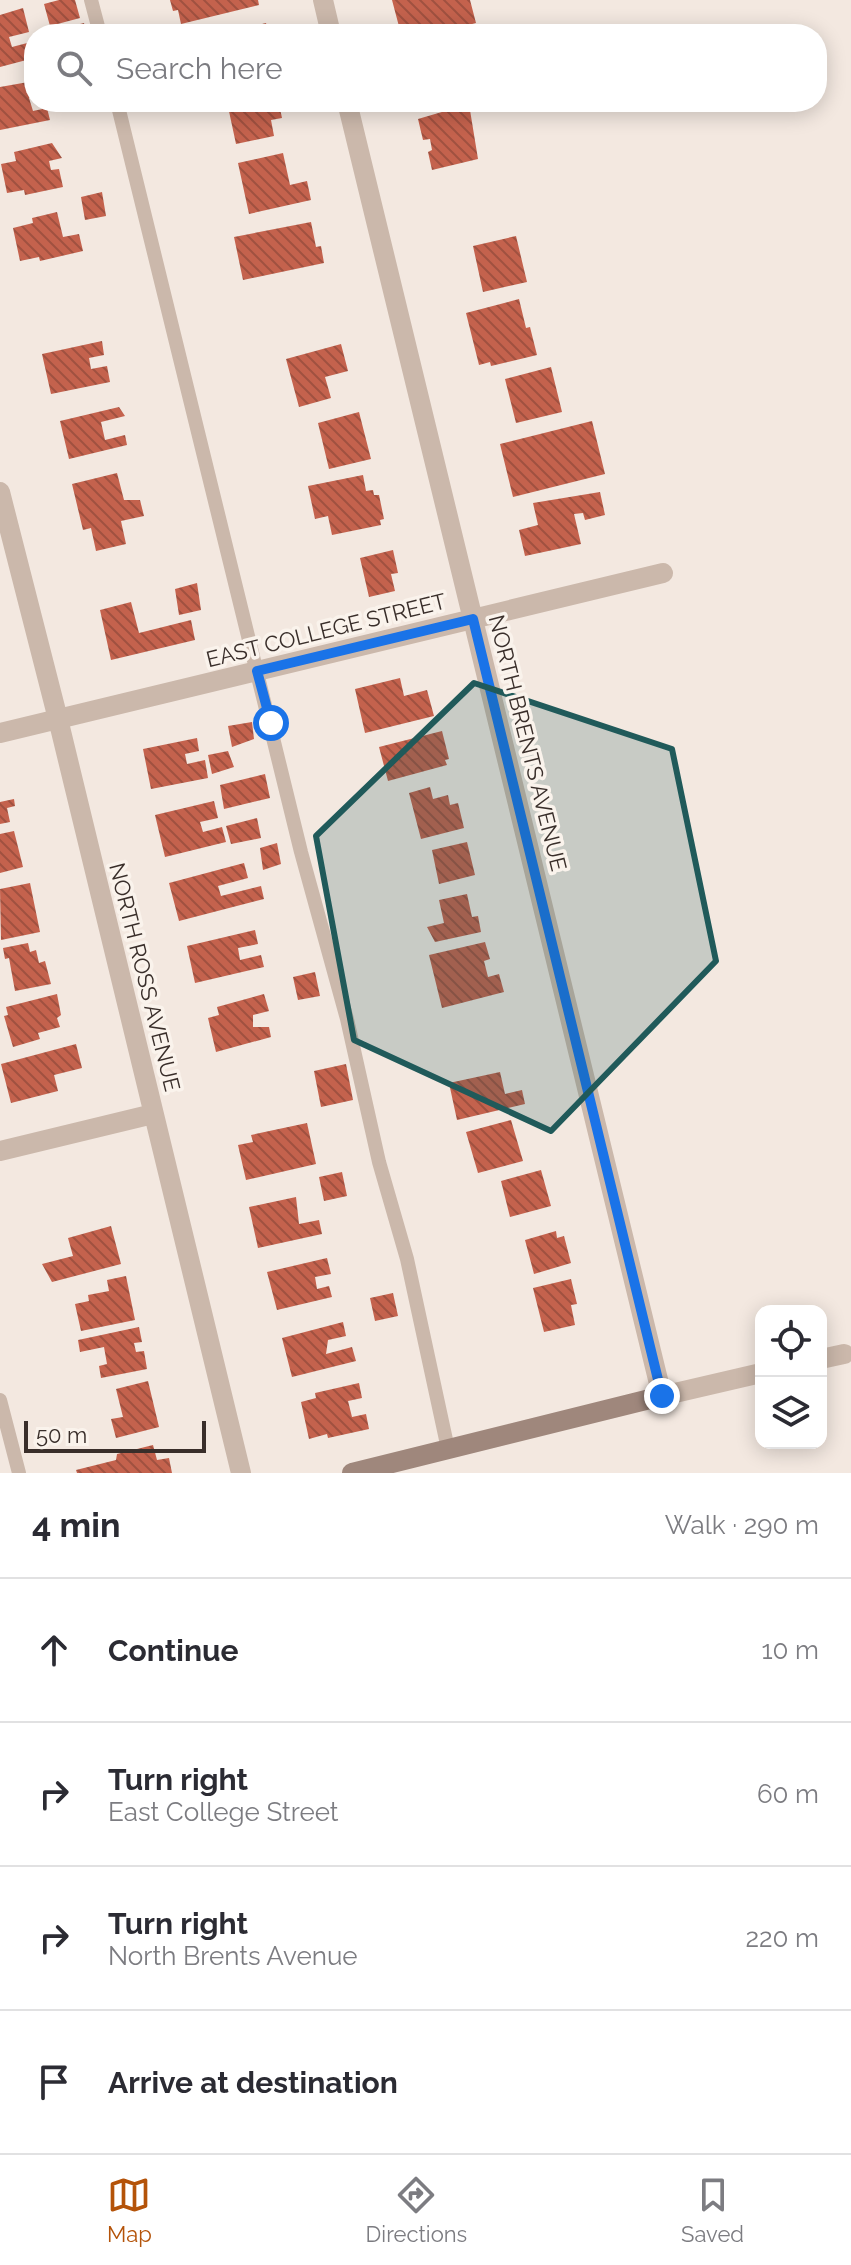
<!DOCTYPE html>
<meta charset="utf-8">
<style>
body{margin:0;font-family:Raleway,sans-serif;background:#f2f2f3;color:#2b2b33}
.controls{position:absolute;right:24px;bottom:24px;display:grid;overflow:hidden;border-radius:16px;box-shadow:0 4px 20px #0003}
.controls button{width:72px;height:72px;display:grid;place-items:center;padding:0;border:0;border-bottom:2px solid #e1e1e2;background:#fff;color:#2b2b33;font:40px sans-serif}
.scale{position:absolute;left:24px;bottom:20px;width:182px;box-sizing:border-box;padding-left:8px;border:4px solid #392e2a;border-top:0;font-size:22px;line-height:28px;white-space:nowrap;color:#392e2a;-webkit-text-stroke:6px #faf3ec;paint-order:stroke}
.stop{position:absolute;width:24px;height:24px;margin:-18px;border:6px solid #1a73e8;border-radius:50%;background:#fff}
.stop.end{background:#1a73e8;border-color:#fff;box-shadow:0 2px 8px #0008}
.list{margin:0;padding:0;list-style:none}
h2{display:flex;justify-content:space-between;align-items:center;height:104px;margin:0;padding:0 32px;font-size:34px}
h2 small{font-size:26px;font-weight:400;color:#7c7c81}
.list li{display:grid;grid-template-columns:52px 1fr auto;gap:24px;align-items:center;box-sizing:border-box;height:144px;padding:0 32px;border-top:2px solid #e1e1e2}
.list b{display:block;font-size:30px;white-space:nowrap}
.list p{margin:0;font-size:26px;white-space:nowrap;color:#7c7c81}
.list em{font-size:26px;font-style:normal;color:#7c7c81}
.icon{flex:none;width:44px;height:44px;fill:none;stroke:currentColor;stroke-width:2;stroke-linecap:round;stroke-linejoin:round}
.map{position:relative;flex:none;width:851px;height:1473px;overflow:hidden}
.search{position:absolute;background:#fff;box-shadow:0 4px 20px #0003;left:24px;right:24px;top:24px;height:88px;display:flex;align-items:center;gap:20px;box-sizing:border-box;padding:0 28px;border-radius:32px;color:#7c7c81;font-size:30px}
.sheet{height:680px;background:#fff}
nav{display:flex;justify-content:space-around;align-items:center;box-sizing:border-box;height:112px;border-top:2px solid #e1e1e2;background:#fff;font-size:22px;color:#7c7c81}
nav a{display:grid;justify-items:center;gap:4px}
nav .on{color:#b45309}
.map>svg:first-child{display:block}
.building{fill:url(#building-back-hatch)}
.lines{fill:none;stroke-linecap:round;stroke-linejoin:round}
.lane{stroke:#cbb8ab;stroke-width:14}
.street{stroke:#cbb8ab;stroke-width:20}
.secondary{stroke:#9f877c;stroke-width:20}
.route{stroke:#1a73e8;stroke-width:10}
.marked{fill:#205a5a;fill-opacity:0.2;stroke:#205a5a;stroke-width:6;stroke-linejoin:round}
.labels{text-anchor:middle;stroke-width:7;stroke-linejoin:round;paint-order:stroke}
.street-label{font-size:22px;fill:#392e2a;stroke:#faf3ec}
</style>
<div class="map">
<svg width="851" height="1473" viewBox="0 0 851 1473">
<defs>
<pattern id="building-back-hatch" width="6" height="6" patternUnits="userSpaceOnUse" patternTransform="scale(2)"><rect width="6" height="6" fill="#c4624d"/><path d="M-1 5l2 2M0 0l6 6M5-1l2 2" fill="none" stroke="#a05140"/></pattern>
</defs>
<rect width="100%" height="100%" fill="#f3e8e0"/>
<path class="building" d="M59,0H75L80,18L50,26L44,4Z
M170,0H258L259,5L181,24L178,10L173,11Z
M392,0H470L476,23L434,34H401Z
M23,8L29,32L9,37L12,47L31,42L34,58L0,67V15Z
M84,23L87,34H60V29Z
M266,23L269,34H227V33Z
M34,81V97L29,98L33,111L47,108L50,120L0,130V87Z
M227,102H266L267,107L279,104L282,118L271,120L274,136L236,144Z
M469,104L478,159L432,170L428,152L432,150L430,139L423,140L418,119Z
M52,143L62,158L49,161L51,170L59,169L63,187L25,195L24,190L7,193L1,164L16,161L14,152Z
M283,153L290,185L307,181L311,200L249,214L238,163Z
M102,192L106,216L85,220L81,197Z
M57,212L63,237L79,234L83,251L40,261L39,257L20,261L13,228L33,223L32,218Z
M311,222L316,247L321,246L324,263L243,280L234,237Z
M516,236L527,282L483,292L473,246Z
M519,299L526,328L530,327L537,355L491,366L490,362L479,365L466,313Z
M102,341L104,355L89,358L91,369L107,366L110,382L51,394L42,354Z
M341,344L348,371L325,377L331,398L299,407L286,359Z
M551,367L562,412L516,423L505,379Z
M119,407L125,416L101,422L105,440L125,435L127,445L69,459L60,421Z
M359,412L371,459L329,469L318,423Z
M592,421L605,474L513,497L500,444Z
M117,473L124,500H140L144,516L121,521L126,544L96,551L91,528L83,530L72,484Z
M363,475L366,491L373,490L374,495H379L384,519L380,520L381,525L332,535L328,516L315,519L308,486Z
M600,492L605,515L585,520L583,513L574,514L581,544L525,556L519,530L538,525L533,503Z
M393,550L398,573L391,574L395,591L369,597L360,558Z
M197,583L201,610L179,615L175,589Z
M131,602L139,633L191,620L195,640L111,660L100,610Z
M400,678L404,696L427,690L434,716L365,733L355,689Z
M252,722L254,739L232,747L228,726Z
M442,731L449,759L445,760L447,765L388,781L379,747Z
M197,738L199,751L185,754L187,764L205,760L208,778L151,789L143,749Z
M228,751L234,767L212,774L208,755Z
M265,774L270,798L224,809L220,785Z
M430,787L433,799L448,795L450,805L458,803L464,828L421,839L409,793Z
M14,799L15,806L7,808L10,822L0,824V802Z
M214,801L218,818L200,822L203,832L222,827L226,842L165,857L155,815Z
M257,818L261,838L231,844L226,826Z
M14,831L23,867L0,873V834Z
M467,842L475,875L439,884L432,850Z
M277,843L281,864L263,870L260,848Z
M244,863L248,878L218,886L221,896L261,886L264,899L179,921L169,883Z
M30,883L40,932L1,940L0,889Z
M467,894L472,917L478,916L481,932L435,942L427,927L444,923L439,900Z
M255,930L258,944L238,948L240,960L261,955L264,967L195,983L187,946Z
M485,942L490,959L484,961L488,977L499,974L504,992L442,1008L429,955Z
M28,943L30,952L36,950L39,963L45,961L51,984L15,991L9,958L5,959L3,948Z
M315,972L320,996L298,1000L293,977Z
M57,994L61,1015L57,1018L60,1027L38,1033L40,1039L13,1047L4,1016L8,1015L6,1007Z
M264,994L269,1011L253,1015V1027H269L271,1037L216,1052L208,1018L219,1015L217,1007Z
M76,1044L82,1068L54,1075L58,1091L11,1103L1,1064Z
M346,1064L353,1100L321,1107L314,1071Z
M500,1072L505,1094L522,1090L525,1104L457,1120L449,1083Z
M511,1120L523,1161L478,1173L466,1132Z
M307,1123L316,1164L246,1180L238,1145L253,1142L251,1135Z
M541,1170L551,1206L510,1217L501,1181Z
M342,1172L347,1196L324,1201L319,1177Z
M296,1197L299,1224L319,1220L322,1234L258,1248L249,1207Z
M111,1226L121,1264L52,1282L42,1264L73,1256L68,1238Z
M556,1231L557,1238L564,1236L571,1263L534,1274L525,1240Z
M327,1258L331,1274L315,1277L317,1289L329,1286L332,1297L277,1310L267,1272Z
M126,1276L135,1320L81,1331L75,1304L89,1301L88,1295L109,1291L107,1280Z
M571,1279L577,1304L571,1305L575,1325L544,1332L533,1288Z
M393,1293L398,1316L375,1321L370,1298Z
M343,1322L346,1336L328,1340L326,1354L352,1347L356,1361L292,1377L282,1338Z
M139,1327L142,1342L134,1343L136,1352L144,1351L147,1369L101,1378L99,1366L107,1364L104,1347L80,1352L78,1340Z
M148,1381L159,1427L116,1438L111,1419L123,1417L116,1389Z
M359,1383L362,1398L348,1401L352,1417L366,1414L369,1429L328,1438L327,1434L309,1439L301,1402L316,1398L315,1393Z
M153,1445L157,1460L169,1458L172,1473H77L76,1470L116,1460L117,1454Z"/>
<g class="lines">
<path class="lane" d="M91,0L100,34
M117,102L301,852L347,1019L379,1162L407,1259L448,1449
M0,1400L19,1473"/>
<path class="street" d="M323,0L331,34
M347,102L662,1396L761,1373
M0,492L58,719L241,1473
M0,733L663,573
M0,1151L153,1114
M821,1359L844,1354"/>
<path class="secondary" d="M352,1473L662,1396"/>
</g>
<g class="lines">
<path class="route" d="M271,723L257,671L473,619L662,1396"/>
</g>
<path class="marked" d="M474,683L672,749L716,961L551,1131L354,1040L316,836Z"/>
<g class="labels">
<g class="street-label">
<text transform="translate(326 630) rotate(-14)" y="8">EAST COLLEGE STREET</text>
<text transform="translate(528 743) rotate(76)" y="8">NORTH BRENTS AVENUE</text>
<text transform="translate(145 977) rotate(76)" y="8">NORTH ROSS AVENUE</text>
</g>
</g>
</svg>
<div class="controls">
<button><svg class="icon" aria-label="locate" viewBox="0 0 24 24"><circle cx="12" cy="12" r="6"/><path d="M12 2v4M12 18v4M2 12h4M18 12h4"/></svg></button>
<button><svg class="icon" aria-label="layers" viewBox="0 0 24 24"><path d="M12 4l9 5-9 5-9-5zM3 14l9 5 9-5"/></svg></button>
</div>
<div class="scale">50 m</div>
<div class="stop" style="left:271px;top:723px"></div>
<div class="stop end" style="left:662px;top:1396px"></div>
<div class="search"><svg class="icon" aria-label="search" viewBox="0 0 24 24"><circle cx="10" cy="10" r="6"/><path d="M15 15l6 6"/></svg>Search here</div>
</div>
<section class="sheet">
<h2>4 min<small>Walk · 290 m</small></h2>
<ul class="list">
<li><svg class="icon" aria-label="ahead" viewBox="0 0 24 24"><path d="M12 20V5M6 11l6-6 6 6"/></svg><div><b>Continue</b></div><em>10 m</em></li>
<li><svg class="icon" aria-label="right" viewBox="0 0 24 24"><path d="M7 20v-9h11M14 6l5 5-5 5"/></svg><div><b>Turn right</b><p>East College Street</p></div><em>60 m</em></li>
<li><svg class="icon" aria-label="right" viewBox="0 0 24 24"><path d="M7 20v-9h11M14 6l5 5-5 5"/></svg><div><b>Turn right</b><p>North Brents Avenue</p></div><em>220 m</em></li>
<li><svg class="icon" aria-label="arrive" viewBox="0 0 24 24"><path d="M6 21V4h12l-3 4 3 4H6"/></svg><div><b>Arrive at destination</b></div></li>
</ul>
</section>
<nav>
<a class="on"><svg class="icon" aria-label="map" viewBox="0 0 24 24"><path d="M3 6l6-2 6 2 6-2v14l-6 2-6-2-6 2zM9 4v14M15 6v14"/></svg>Map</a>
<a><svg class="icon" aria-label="directions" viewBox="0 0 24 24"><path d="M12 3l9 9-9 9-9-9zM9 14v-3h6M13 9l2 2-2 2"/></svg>Directions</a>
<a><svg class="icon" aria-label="saved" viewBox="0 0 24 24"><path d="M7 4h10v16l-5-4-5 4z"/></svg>Saved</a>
</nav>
